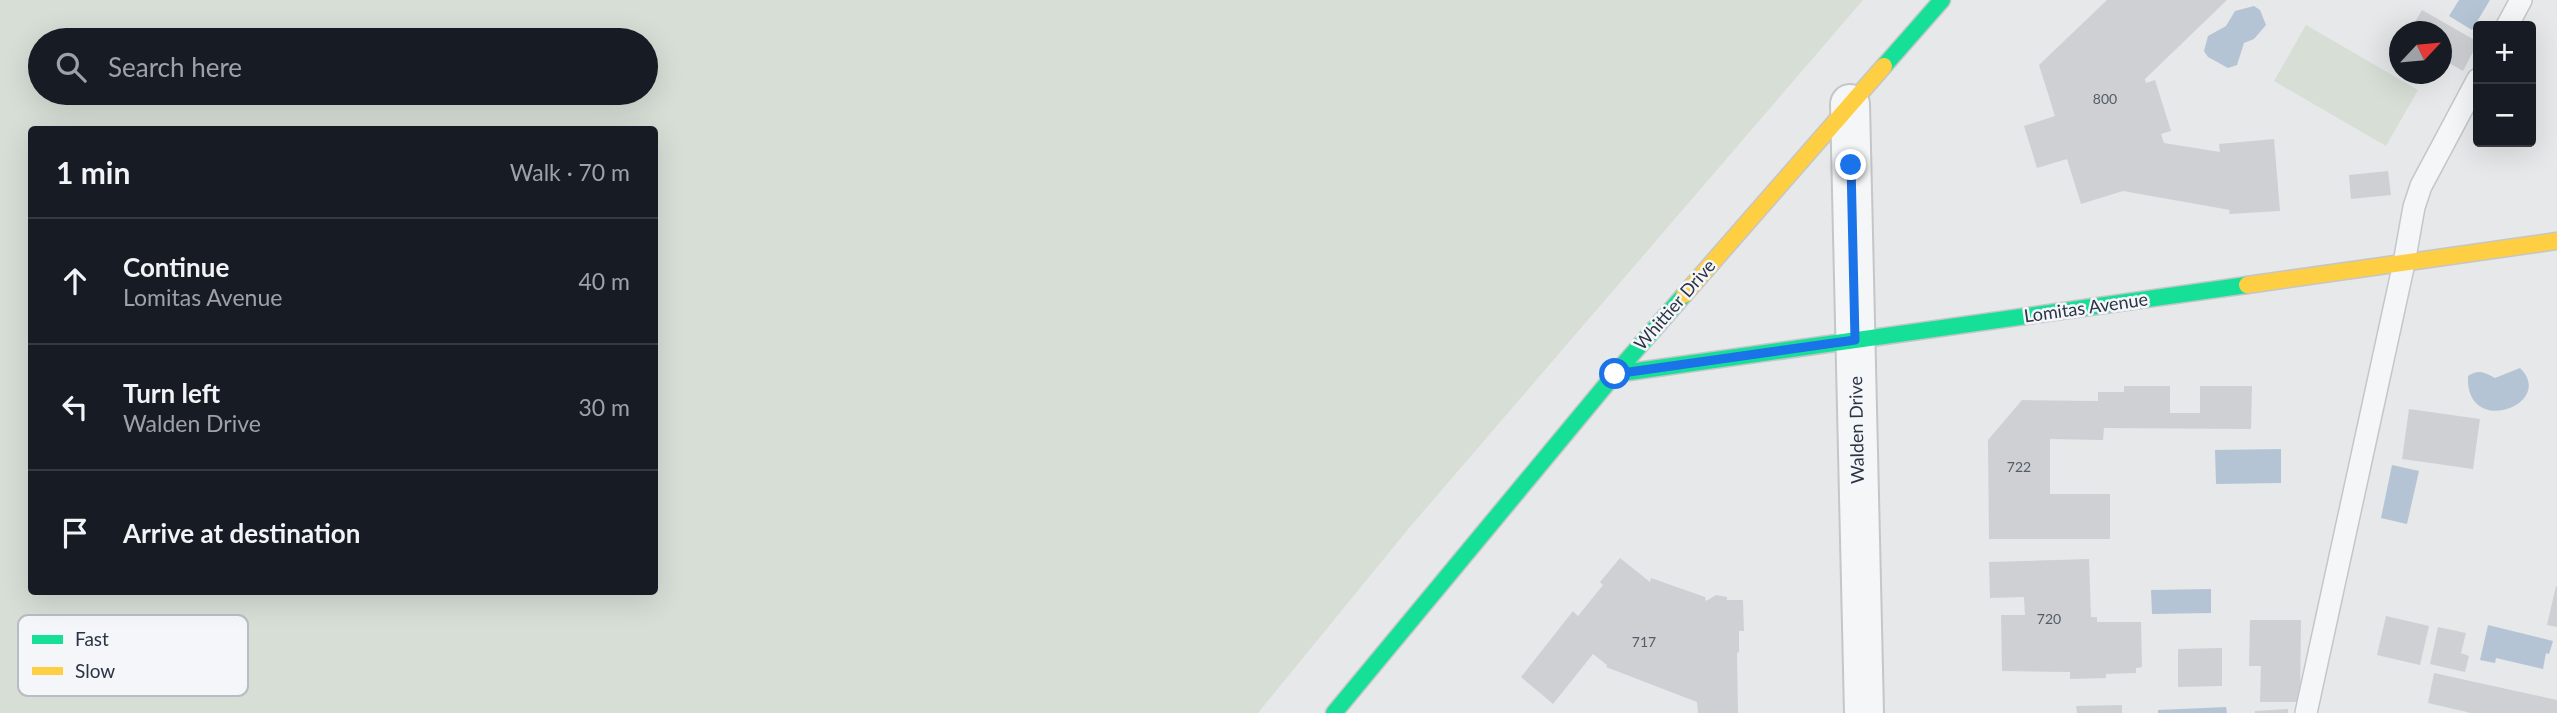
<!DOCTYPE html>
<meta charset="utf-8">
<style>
body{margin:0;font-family:Lato,sans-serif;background:#20242c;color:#f1f3f6}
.controls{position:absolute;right:21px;top:21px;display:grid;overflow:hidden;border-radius:7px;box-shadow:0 7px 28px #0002}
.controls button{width:63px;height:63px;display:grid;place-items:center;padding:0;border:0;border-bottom:2px solid #363941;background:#171b24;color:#f1f3f6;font:35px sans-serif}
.compass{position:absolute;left:2389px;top:21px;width:63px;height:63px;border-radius:50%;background:#171b24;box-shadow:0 7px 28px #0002;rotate:64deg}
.stop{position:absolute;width:21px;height:21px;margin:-16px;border:5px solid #1a73e8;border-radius:50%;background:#fff}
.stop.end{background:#1a73e8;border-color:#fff;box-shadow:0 2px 7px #0008}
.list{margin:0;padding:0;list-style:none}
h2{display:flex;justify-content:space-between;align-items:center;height:91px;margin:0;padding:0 28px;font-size:30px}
h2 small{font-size:23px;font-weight:400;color:#9ea1a6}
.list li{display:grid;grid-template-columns:46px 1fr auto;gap:21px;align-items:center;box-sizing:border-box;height:126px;padding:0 28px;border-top:2px solid #363941}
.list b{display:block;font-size:26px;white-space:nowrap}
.list p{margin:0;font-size:23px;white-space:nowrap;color:#9ea1a6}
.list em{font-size:23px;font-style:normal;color:#9ea1a6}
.icon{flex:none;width:38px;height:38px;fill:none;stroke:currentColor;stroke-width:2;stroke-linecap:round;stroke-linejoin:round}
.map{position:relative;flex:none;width:2557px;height:713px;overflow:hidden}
.search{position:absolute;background:#171b24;box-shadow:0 7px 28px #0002;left:28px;top:28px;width:630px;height:77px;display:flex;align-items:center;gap:18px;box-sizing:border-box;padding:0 24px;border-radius:38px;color:#9ea1a6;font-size:26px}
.panel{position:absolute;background:#171b24;box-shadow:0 7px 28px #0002;left:28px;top:126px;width:630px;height:469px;border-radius:7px}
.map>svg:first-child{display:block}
.green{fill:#d6ded6;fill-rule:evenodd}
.water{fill:#b4c4d5}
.building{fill:#ced0d3}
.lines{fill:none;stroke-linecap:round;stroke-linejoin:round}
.lane-casing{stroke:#c4c6c8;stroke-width:24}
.street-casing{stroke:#c4c6c8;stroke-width:42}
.fast-casing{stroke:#c4c6c8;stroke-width:19}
.slow-casing{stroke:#c4c6c8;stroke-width:19}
.lane{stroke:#f5f6f7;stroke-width:21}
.street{stroke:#f5f6f7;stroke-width:38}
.fast{stroke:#16e098;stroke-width:16}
.slow{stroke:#ffcf43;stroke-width:16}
.route{stroke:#1a73e8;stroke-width:9}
.labels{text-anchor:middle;stroke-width:5;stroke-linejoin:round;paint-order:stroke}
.number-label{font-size:14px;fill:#545c69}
.street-label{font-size:18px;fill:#2b3445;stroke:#f4f6f9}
.key{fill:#f4f6f9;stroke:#b8bcc3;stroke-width:2}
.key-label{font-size:19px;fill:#2b3445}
</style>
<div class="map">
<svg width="2557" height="713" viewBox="0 0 2557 713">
<rect width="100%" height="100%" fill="#e6e8ea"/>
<path class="green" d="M0,0H1863L1409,528L1258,713H0ZM40,40H646V93H40ZM32,130H654V592H32Z
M2306,25L2418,90L2386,146L2274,81Z"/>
<path class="water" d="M2459,0H2490L2472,30L2449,16Z
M2254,6L2260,10L2266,25L2254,39L2244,43L2237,65L2228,68L2208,57L2204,51L2208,36L2226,26L2235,11Z
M2520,368C2557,404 2465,439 2468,376C2478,369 2484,372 2495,378Z
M2281,449V483L2216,484L2215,450Z
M2392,465L2419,471L2407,524L2381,518Z
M2211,589V613L2152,614L2151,590Z
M2488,625L2553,641L2549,654L2546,653L2543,669L2496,658L2495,663L2480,660Z
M2226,707L2227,713H2158V710Z"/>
<path class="building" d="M2107,0H2227L2145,79L2146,83L2155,80L2171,131L2161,134L2164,143L2220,152L2219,144L2274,139L2280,211L2229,214L2230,210L2123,191L2081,204L2067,159L2037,168L2024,126L2055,116L2039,65Z
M2422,10L2478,42L2463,71L2442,59V32H2409Z
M2388,171L2391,195L2351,199L2349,175Z
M2124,386H2170V413H2200V386H2252L2251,429L2104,428L2103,440L2050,439V494H2110V539H1989L1988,440L2022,400L2098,401V392H2124Z
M2409,409L2480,419L2473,469L2402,459Z
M1620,558L1650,582L1651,578L1705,597L1706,601L1716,595L1727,597V600H1743L1744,631H1739V652L1737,653L1738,713H1698L1697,702L1606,667L1607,665L1593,654L1553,704L1521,677L1573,611L1578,616L1603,585L1600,582Z
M2089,559L2091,617H2097V622H2141L2142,667L2136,668V673L2106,674V678L2070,679V672L2002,671L2001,615H2025L2024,597L1990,598L1989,562Z
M2556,586H2557V627L2547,625Z
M2386,616L2429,626L2420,665L2377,655Z
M2250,620H2301L2300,702H2260L2261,666H2249Z
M2438,627L2466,633L2461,653L2469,656L2465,672L2430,664Z
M2222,648V686L2178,687V649Z
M2434,673L2557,700V713H2471L2428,703Z
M2122,705V713H2077L2076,706Z
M2288,709V713H2255V711Z"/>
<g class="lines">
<g class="lane-casing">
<path id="lane" d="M2507,26L2521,0
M2306,713L2404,263L2414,207L2421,186L2478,79"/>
</g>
<g class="street-casing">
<path id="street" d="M1850,104L1864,713"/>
</g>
<g class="fast-casing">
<path id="fast" d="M1884,66L1942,0
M1615,374L2247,285
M1334,713L1615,374L1684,295"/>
</g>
<g class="slow-casing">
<path id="slow" d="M2247,285L2557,241
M1684,295L1884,66"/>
</g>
<use href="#lane" class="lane"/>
<use href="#street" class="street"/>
<use href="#fast" class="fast"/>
<use href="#slow" class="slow"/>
</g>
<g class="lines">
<path class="route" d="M1615,374L1855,340L1851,165"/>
</g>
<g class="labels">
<g class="number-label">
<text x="2105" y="104">800</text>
<text x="2019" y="472">722</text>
<text x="2049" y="624">720</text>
<text x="1644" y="647">717</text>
</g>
<g class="street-label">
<text transform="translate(1675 305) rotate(-49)" y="6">Whittier Drive</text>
<text transform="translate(2086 308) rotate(-8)" y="6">Lomitas Avenue</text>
<text transform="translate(1857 430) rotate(-91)" y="6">Walden Drive</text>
</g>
</g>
<rect x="18" y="615" width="230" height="81" rx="10" class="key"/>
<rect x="32" y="635" width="31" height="9" fill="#16e098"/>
<rect x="32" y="667" width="31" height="8" fill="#ffcf43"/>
<g class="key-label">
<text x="75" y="646">Fast</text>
<text x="75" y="678">Slow</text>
</g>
</svg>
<div class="controls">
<button>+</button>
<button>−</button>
</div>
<svg class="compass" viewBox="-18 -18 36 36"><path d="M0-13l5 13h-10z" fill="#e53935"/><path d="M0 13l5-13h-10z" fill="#9ea1a6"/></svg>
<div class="stop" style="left:1615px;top:374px"></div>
<div class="stop end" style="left:1851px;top:165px"></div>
<div class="search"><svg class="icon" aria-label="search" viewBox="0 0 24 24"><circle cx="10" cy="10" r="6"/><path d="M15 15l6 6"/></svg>Search here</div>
<section class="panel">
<h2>1 min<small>Walk · 70 m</small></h2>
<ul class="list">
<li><svg class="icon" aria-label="ahead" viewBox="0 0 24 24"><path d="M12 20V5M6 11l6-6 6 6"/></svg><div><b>Continue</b><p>Lomitas Avenue</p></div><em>40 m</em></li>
<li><svg class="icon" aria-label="left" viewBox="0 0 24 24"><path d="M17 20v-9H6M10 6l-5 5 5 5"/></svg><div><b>Turn left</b><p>Walden Drive</p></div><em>30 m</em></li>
<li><svg class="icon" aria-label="arrive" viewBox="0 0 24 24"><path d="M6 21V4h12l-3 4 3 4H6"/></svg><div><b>Arrive at destination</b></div></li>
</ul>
</section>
</div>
